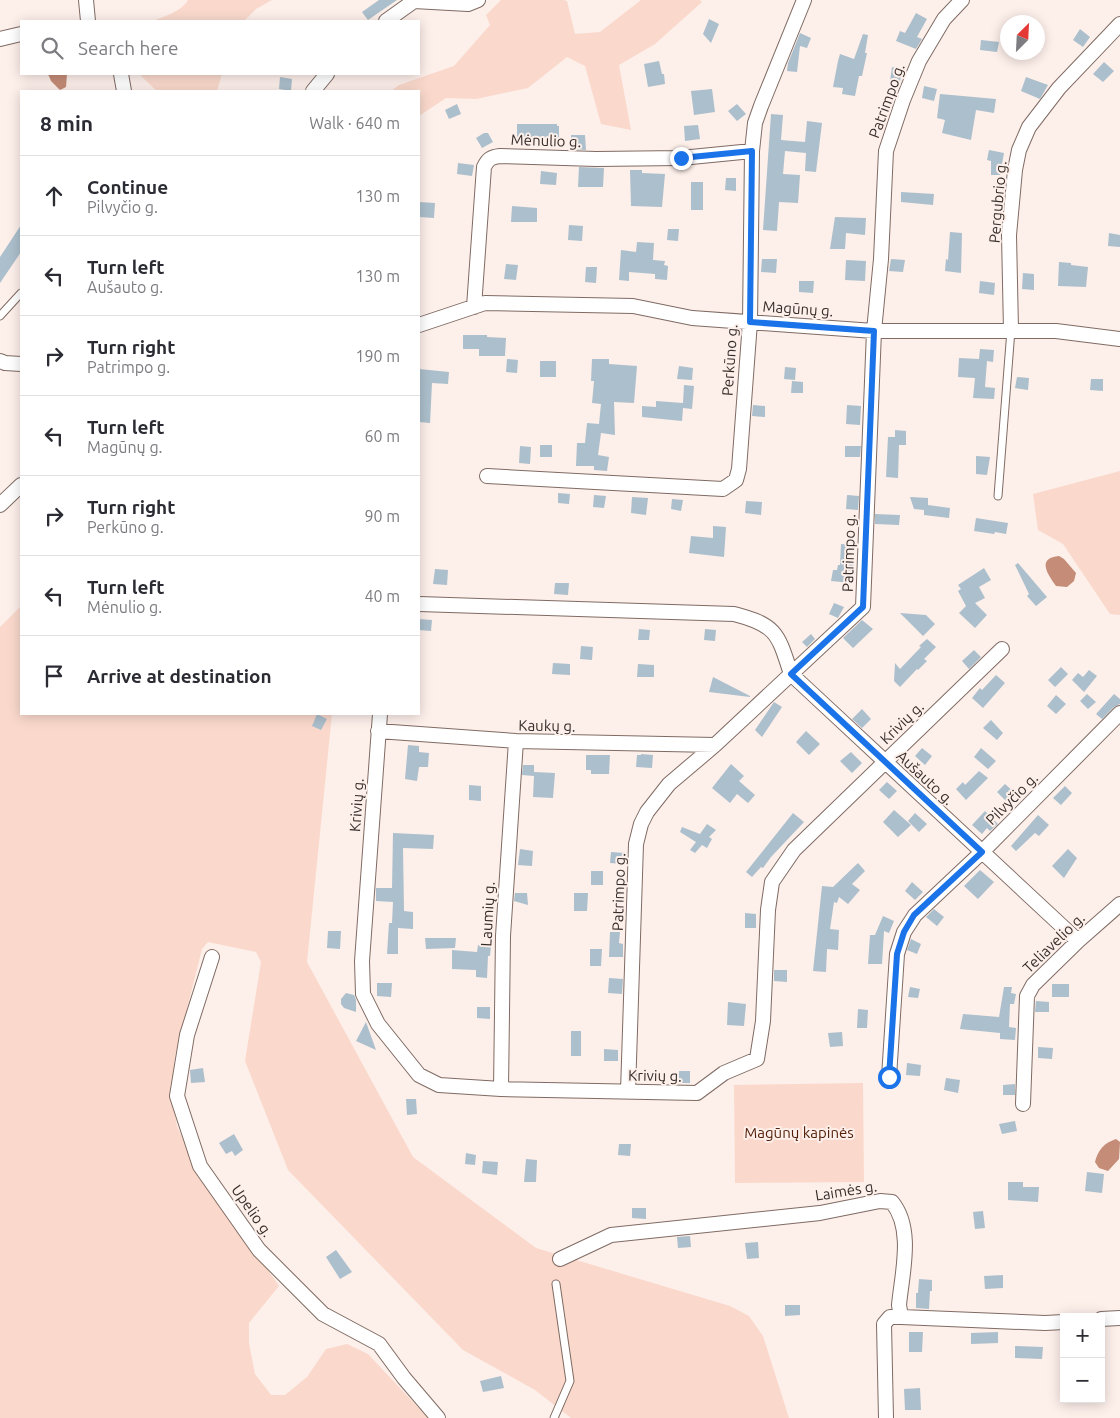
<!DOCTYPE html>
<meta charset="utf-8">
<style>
body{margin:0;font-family:Ubuntu,sans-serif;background:#f7f7f7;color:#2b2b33}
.controls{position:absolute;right:15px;bottom:15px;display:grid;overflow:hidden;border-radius:0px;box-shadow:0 2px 12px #0003}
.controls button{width:45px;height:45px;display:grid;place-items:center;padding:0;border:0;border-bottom:1px solid #e1e1e2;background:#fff;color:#2b2b33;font:25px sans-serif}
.compass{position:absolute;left:1000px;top:15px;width:45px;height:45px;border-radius:50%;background:#fff;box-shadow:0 2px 12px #0003;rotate:24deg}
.stop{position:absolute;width:15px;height:15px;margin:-11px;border:4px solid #1a73e8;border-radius:50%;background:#fff}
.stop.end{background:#1a73e8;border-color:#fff;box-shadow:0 1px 5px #0008}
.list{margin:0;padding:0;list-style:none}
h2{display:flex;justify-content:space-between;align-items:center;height:65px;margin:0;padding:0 20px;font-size:21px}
h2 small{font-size:16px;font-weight:400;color:#7c7c81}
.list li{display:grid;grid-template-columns:32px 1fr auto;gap:15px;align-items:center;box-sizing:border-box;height:80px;padding:0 20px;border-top:1px solid #e1e1e2}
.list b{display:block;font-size:19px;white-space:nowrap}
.list p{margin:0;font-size:16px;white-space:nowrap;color:#7c7c81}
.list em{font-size:16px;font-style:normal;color:#7c7c81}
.icon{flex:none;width:28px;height:28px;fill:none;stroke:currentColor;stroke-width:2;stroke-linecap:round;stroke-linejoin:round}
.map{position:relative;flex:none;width:1120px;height:1418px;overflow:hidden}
.search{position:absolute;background:#fff;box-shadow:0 2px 12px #0003;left:20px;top:20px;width:400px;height:55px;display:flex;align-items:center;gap:12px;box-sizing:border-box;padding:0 18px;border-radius:0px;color:#7c7c81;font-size:19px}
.panel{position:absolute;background:#fff;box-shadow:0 2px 12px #0003;left:20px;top:90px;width:400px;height:625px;border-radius:0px}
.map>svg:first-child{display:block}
.green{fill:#fad9cc}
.water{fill:#c58c77}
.building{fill:#acbfcc}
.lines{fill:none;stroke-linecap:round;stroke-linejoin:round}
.lane-casing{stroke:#7f6b63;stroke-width:9}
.street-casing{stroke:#7f6b63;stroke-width:16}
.lane{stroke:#fff;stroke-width:7}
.street{stroke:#fff;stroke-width:14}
.route{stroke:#1a73e8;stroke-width:6}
.labels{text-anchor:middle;stroke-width:4;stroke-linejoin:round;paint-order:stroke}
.street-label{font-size:15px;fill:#372e2a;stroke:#fdefea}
.park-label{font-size:15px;fill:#521e07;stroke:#fdefea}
</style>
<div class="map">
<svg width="1120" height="1418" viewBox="0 0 1120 1418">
<rect width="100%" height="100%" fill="#fdefea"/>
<path class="green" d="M188,0H272L256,9L244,21H152C164,17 182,11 188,0Z
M501,0H563L567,1L575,34L600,32L641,0H700L702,2L655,44L619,65L631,130L601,124L585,66L567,57L528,88L476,99L446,98L419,116V91H391L399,85L454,66L490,25L486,15Z
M141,74H222L217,91H157L142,77Z
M1120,471V615L1110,614L1063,544L1038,530L1033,494Z
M21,606V714H332L307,962L413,1157L536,1248L730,1306L749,1316L763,1336L789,1418H571L535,1390L463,1350L288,1170L245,1061L261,962L256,952L208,942L202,949L175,1056L172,1098L177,1126L192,1160L279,1286L249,1323V1343L255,1374L271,1395H285L307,1377L326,1349L347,1344L368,1354L428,1418H0V627Z
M863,1083L864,1182L735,1183L734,1085Z"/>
<path class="water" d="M48,74H67L66,87L60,90L51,81Z
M1059,556L1064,559L1076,573L1074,581L1067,587L1056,586C1048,575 1036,558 1059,556Z
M1116,1139L1120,1142L1119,1159L1108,1171L1099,1168L1095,1162C1098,1150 1104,1143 1116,1139Z"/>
<path class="building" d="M379,0H397L368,20L362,12Z
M916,13L927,19L917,37L922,39L916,49L896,41L900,31L905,33Z
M709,19L719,24L711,43L703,34Z
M1080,29L1090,37L1083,47L1073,40Z
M800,33L811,38L807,48L800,46L797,72L787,71L788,63Z
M863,34L868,35L865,53H867L862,76H859L855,96L842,94L843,88L833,87L838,61L840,54L854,59Z
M981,40L999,42L997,52L980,50Z
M659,61L662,74H664L665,84L648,87L644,64Z
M1104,62L1114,71L1103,82L1093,74Z
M892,67L902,69L900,82L890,81Z
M280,77L292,79L291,91L279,89Z
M1026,77L1048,85L1040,99L1021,91Z
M924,86L937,89L934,101L922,98Z
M712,89L715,112L694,115L691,91Z
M940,94L996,99L994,113L976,110L971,140L942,133L945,120L937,118Z
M457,104L461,114L449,119L445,110Z
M737,104L746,114L737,121L728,111Z
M771,114L783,115L781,140L805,142L807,121L822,123L816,172L805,171L806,153L785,151L783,174L800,175L798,203L779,202L777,231L763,230Z
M517,124H557V126H559V138H517Z
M698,125L700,139L685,141L684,126Z
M484,133H488L493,142L482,148L476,138Z
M571,135H585L586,150L571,149Z
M989,150L1004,153L1000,175H991V161L987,160Z
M458,163L474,165L472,176L457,174Z
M579,167L604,168L603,187H578Z
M630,170H642V173L665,174L662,207L631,206Z
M541,171L557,173L556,185L540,184Z
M726,178H736V191L725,190Z
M691,182H703V210H691Z
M901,192L934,194L933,205L901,202Z
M419,202L435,203L434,218L419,217Z
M512,206L537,208V222H511Z
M835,217L866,218L865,235L846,233L845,249H830Z
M21,225V252L0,283V257Z
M569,225L583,226L582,241L568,240Z
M668,229H679L678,241L667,240Z
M950,232L962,233L961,273L945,271L946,259L948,260Z
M1109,233L1120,235V247L1108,246Z
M637,242L654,243L653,260L665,261L664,265L668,266L667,280L655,279V274L629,272V281L619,280L621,250L636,252Z
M762,259H777L776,273L761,272Z
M891,259L905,260L903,272L889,271Z
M846,260L866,261L865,281L845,280Z
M1059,262L1071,263V265L1088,267L1086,287L1058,286Z
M506,264L518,265L516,280L504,279Z
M586,267H597L596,283L585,282Z
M1023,273L1034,274V290L1022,289Z
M799,281H814L813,293L799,292Z
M980,281L995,283L994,295L979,293Z
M463,335H487V337L506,338L505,356H479V349H463Z
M980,349L994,350L993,362L987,361L985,387L995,388L994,399L973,398L975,378L958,377L959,358L979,359Z
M507,359L518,360L517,373L506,372Z
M592,359H609V364L637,366L634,403L614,402L615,435L601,433L598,455L609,457L607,471L594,470V466H576L577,443H585L587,423L599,424L601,404L592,403L594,381H591Z
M540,361H556V377H540Z
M679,366L693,368L692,380L677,379Z
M785,367L796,368L795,380L784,379Z
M419,369L449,372L448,384L432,383L430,423L419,422Z
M1017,377L1029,378L1028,390L1015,388Z
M1091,379H1103V391L1090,390Z
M792,381L803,382V393H791Z
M684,385L694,386L692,409L683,408L682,421L642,417V406L656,407V401L683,403Z
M753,405L765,406V417L752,416Z
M847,405L861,406L860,425L846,424Z
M895,430L906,431V445H899L898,478L886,477L888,437H895Z
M540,445H552V457H540Z
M520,446L531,447L530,464L519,463Z
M845,446H861L860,457H845Z
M976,456L990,457L987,475L976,474Z
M558,493L570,494L569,504L558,503Z
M594,495L606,496L604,508L593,507Z
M847,495L859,496L858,510L846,509Z
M632,497L648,498L646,515L631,513Z
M910,497L928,498V505L950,508L949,518L924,515V510L914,509Z
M672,499L683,500L681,511L671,509Z
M746,501L762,502L761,515L745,513Z
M875,514L900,515L899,525L875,524Z
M976,518L1008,523L1006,534L995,532L994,534L974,531Z
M713,526L726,527L724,557L689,553L691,536L713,538Z
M841,544L855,545L852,583L831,581L833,570H837L838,565H840Z
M1018,563L1047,597L1036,606L1027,596L1029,594L1015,565Z
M984,568L991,580L979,587L985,598L975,603L987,615L975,628L959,613L966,606L958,591L961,589L958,585Z
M435,569L448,570L447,585L433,584Z
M555,583H569L568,595L554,594Z
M834,603L844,607L838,618L829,614Z
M900,613L926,615L935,624L923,636Z
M419,619L432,620L431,631L419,630Z
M862,620L873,629L853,648L843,638Z
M639,629L650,630L649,640H638Z
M705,629L716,630L715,641L704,640Z
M811,634L815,639L807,647L802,642Z
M927,639L936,647L924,659L927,661L918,670L917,669L900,687L894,681L895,663L900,669L921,647L919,646Z
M581,646L593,647L592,660L580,659Z
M974,650L981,657L969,669L962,661Z
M553,663L570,664V675L552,674Z
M638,664L654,665V677H637Z
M1061,667L1068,674L1055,687L1048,680Z
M1089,670L1097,676L1084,692L1072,680L1078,673L1083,677Z
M996,675L1005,683L983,708L972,698L980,688L982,690Z
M713,677L750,696V697L709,692Z
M1087,694L1096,702L1088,709L1080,701Z
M1114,694L1120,699V704L1114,707L1102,719L1096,714Z
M1056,695L1066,704L1056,714L1047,706Z
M774,702L782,707L762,737L755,730Z
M862,709L871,719L862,728L852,719Z
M317,714L327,719L321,730L312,726Z
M991,720L1003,733L997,740L983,728Z
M806,731L820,744L809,755L796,742Z
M408,745L419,746V752L429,753L428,767H419L417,781L405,779Z
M922,748L932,756L925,765L915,756Z
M981,748L996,761L988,769L974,757Z
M851,752L862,763L852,773L840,761Z
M641,754L653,755L652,768L636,767L637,755H641Z
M586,755H610L609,774H591V770H586Z
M731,764L744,776L739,781L755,795L748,803L737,794L730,803L712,788Z
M523,765H534V772L555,773L553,798L533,797L534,776L522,775Z
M979,771L988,778L966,800L956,789L963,782L965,785Z
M887,782L897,791L889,799L879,790Z
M1005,784L1015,793L1006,801L997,792Z
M469,785L481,786V801L469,800Z
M1065,786L1072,793L1061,805L1053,798Z
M894,810L911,825L898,837L883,822Z
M985,811L998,824L990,831L987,828L982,834L972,825Z
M793,813L804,822L771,857L763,868L761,867L752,877L746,872Z
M915,813L927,824L919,832L908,821Z
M1038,815L1049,825L1039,836L1035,833L1016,851L1011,846Z
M707,824L716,830L709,837L712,839L707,848L702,845L695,853L690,850L696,842L680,832L682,827L700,834Z
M393,833L434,835L433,849L403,848L404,911L413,912V929L398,928V954H387L389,923H392L393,902L376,901V888H392Z
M520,849L533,851L532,866L518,865Z
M1068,849L1077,858L1064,878L1052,866Z
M611,852L625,853V864L610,863Z
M858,863L865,871L852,884L860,890L848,904L839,897L837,903L834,902L830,929L839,930L838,950L827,949L826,972L813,971L822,886L833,887Z
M980,870L994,882L978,899L964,886Z
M591,871H603V885H591Z
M912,882L923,892L915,900L905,891Z
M515,893H527L528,905L514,901Z
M574,893H588L587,911H574Z
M934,909L944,917L937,926L926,917Z
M745,913L756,914V928H745Z
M883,916L894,921L889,933L884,931L882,964H868L870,935H875Z
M328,931H341L340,949L327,948Z
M610,932H620L619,943L623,944V957H609Z
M425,938H456L455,948L426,949Z
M911,939L921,944L917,954L907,950Z
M478,945L491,946L490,956H488L487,978L476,977V970L452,969V950L477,952Z
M590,949H602L601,966H590Z
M774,970H787V982L774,981Z
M609,978L623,979L622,994L608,993Z
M377,983H392L391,997L377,996Z
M1052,984H1069V997H1052Z
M910,987L920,989L918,998L908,997Z
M1004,987H1012L1011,993L1016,994L1014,1004H1010L1009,1027L1016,1028L1015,1040L1000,1039V1033L960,1029L963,1014L999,1017Z
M346,993L354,995L356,1000V1012L344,1008L341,1004V999Z
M1036,1001L1049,1002V1012H1035Z
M728,1002L746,1004L744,1026L727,1025Z
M477,1007H490V1019L477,1018Z
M858,1009L868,1010L867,1028H857Z
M366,1022L376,1050L356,1041Z
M571,1031H581V1056H571Z
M842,1032L843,1046L830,1047L828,1033Z
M1038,1047L1053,1048L1052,1059L1038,1058Z
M604,1049L618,1050V1061H604Z
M907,1063L921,1065L920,1076L906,1075Z
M203,1068L205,1082L191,1083L190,1070Z
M679,1071H690V1083H679Z
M946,1078L960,1080L958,1093L944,1090Z
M1015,1084V1095H1003V1085Z
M406,1099H416L417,1114L407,1115Z
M1015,1121L1017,1131L1002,1134L999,1124Z
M234,1134L243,1150L235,1156L232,1151L226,1154L219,1143Z
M619,1144H631L630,1156L618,1155Z
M466,1153L476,1155L475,1165L465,1164Z
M526,1159L537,1160L536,1182H524Z
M483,1161L498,1162L497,1175L482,1173Z
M1087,1172L1104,1174L1102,1193L1085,1191Z
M1008,1182H1023V1187H1039L1038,1202L1008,1200Z
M632,1208H646V1219L632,1218Z
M983,1211L985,1228L975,1229L973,1212Z
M690,1236L691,1247L678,1248L677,1237Z
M758,1242L759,1258L747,1259L745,1243Z
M336,1250L352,1272L340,1279L326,1257Z
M1003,1275V1288L985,1289L984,1276Z
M919,1279L932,1280V1291H930L929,1309L916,1308V1293H918Z
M785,1305H800V1315L785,1316Z
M909,1332H923L922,1352H909Z
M998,1332V1343L971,1344V1333Z
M1015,1346L1043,1347L1042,1359L1015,1358Z
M501,1376L504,1388L483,1392L480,1381Z
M920,1388L921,1410H905L904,1389Z"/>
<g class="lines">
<g class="lane-casing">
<path id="lane" d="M0,316L21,293
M998,496L1011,330
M554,1418L570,1381L556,1284"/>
</g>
<g class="street-casing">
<path id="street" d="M86,0L88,21
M386,21L414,1L468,4L478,0
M0,39L21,34
M121,74L124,91
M313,91L327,74
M474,307L484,167C488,159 491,157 500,156L596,159L681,158L752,151
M419,325L485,303L633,306L692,318L874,331H1056L1120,339
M1011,330L1009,235L1015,170L1019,150L1029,127L1059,88L1120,24
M0,361L5,363L21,364
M487,476L723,489L736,480L739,469L750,322L752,151L755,123L761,106L804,0
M0,505L21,485
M419,604L734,614C777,625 778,634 791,674L1078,941
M380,714L362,961L363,994L378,1024L419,1075L439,1085L501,1089L697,1093L724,1073L757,1059L763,1021L768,910L772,882L794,850L1002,649
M378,731L516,741L715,745
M212,957L187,1035L177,1096L200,1166L259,1250L323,1314L379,1344L404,1378L438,1418
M889,1077L897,954L904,932L915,915L982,852L1120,713
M501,1089L503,936L516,741
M628,1092L636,844L641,824L647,812L669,784L715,745L863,607L874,331L881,259L886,151L903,100L919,61L944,19L962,0
M1023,1104L1027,996L1033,985L1078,941L1120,904
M560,1259L611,1235L820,1213L880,1201L892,1202C914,1229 902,1273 899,1305L901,1317L1045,1323L1064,1322
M1101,1319L1120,1318
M886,1418L884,1324L890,1317H901"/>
</g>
<use href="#lane" class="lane"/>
<use href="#street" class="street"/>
</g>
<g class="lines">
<path class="route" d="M681,158L752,151L750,322L874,331L863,607L791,674L982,852L914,915L904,932L897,954L889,1077"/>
</g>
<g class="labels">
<g class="street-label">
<text transform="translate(887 101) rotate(-70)" y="5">Patrimpo g.</text>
<text transform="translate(546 141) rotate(2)" y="5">Mėnulio g.</text>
<text transform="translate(998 202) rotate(-85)" y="5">Pergubrio g.</text>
<text transform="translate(798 309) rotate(4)" y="5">Magūnų g.</text>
<text transform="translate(730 360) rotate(-86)" y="5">Perkūno g.</text>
<text transform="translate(849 553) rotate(-88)" y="5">Patrimpo g.</text>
<text transform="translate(902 723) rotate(-44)" y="5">Krivių g.</text>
<text transform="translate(547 726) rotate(1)" y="5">Kaukų g.</text>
<text transform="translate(925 778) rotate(43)" y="5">Aušauto g.</text>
<text transform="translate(1012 799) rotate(-45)" y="5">Pilvyčio g.</text>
<text transform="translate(357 805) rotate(-86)" y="5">Krivių g.</text>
<text transform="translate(619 892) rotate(-88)" y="5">Patrimpo g.</text>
<text transform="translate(488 914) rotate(-87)" y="5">Laumių g.</text>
<text transform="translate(1054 943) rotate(-44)" y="5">Teliavelio g.</text>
<text transform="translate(655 1076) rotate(1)" y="5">Krivių g.</text>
<text transform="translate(846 1191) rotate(-9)" y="5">Laimės g.</text>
<text transform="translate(252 1211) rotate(55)" y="5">Upelio g.</text>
</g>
<g class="park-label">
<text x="799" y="1138">Magūnų kapinės</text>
</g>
</g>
</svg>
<div class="controls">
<button>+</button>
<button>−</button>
</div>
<svg class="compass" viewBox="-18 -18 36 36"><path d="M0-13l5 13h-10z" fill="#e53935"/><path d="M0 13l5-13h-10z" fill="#7c7c81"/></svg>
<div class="stop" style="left:889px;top:1077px"></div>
<div class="stop end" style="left:681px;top:158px"></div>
<div class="search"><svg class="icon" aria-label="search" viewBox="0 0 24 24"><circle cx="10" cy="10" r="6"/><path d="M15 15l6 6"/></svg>Search here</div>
<section class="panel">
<h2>8 min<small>Walk · 640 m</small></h2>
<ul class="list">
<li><svg class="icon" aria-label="ahead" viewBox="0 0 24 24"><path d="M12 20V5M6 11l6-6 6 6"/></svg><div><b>Continue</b><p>Pilvyčio g.</p></div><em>130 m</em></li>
<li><svg class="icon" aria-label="left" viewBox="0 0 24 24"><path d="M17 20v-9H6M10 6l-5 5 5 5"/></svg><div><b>Turn left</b><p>Aušauto g.</p></div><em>130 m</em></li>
<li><svg class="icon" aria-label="right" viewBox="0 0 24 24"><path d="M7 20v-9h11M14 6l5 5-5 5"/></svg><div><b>Turn right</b><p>Patrimpo g.</p></div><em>190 m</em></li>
<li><svg class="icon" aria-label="left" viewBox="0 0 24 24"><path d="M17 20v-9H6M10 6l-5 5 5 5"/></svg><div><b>Turn left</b><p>Magūnų g.</p></div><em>60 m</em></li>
<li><svg class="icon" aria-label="right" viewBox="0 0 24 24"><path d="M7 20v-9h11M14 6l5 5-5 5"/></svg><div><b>Turn right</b><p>Perkūno g.</p></div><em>90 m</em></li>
<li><svg class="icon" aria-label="left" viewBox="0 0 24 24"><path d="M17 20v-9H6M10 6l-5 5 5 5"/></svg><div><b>Turn left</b><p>Mėnulio g.</p></div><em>40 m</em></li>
<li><svg class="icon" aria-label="arrive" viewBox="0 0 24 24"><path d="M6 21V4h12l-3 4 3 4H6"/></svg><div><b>Arrive at destination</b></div></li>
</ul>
</section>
</div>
